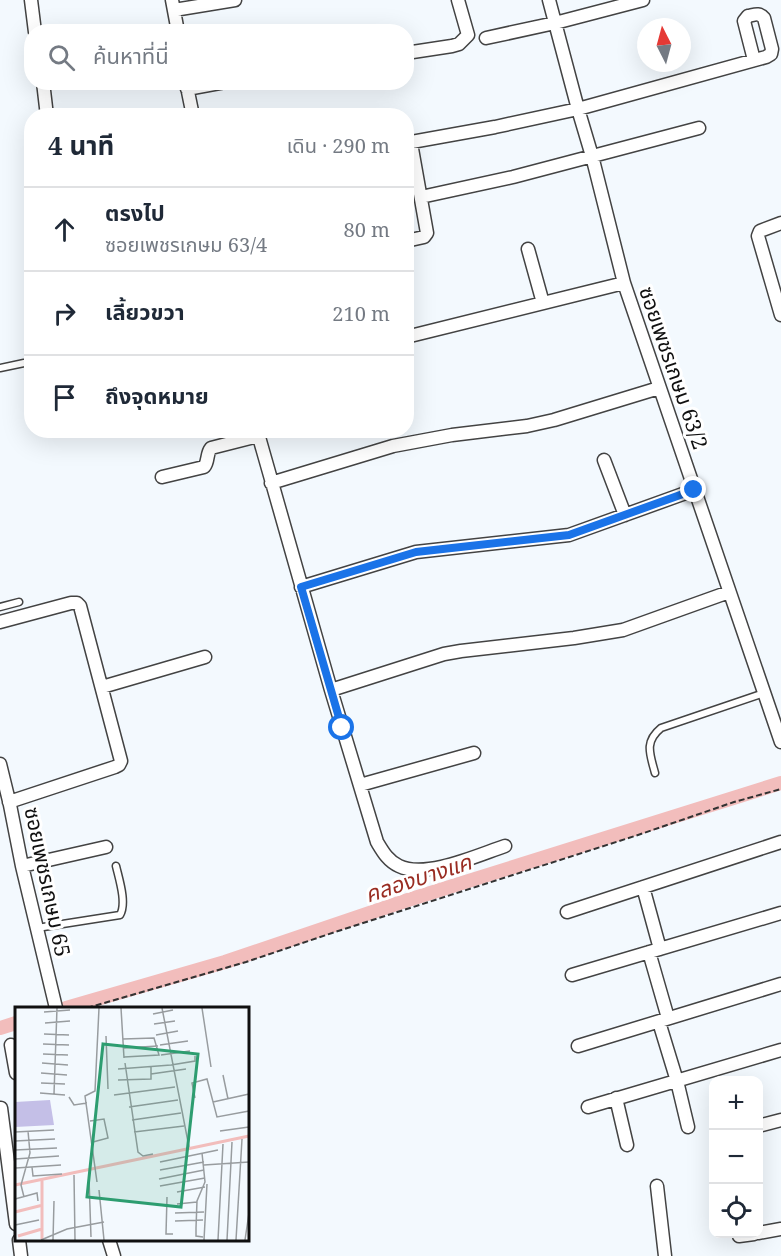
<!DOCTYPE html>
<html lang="th">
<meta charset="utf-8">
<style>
body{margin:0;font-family:"Noto Serif","Noto Sans Thai",serif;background:#f6f6f7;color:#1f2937}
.controls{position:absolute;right:18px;bottom:18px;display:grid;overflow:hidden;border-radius:12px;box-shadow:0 6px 24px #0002}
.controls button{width:54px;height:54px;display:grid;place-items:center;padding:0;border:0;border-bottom:2px solid #e0e1e3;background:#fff;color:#1f2937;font:30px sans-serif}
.compass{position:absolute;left:637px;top:18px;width:54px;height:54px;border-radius:50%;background:#fff;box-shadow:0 6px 24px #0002;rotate:354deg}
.stop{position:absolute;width:18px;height:18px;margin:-14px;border:4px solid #1a73e8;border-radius:50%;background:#fff}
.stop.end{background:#1a73e8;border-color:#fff;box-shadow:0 2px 6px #0008}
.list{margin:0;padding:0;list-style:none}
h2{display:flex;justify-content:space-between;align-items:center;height:78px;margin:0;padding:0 24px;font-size:26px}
h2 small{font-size:20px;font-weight:400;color:#747a83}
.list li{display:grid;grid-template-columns:39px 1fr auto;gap:18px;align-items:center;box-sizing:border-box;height:84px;padding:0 24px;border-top:2px solid #e0e1e3}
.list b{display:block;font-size:22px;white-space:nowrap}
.list p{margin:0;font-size:20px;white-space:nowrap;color:#747a83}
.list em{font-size:20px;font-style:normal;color:#747a83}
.icon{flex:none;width:33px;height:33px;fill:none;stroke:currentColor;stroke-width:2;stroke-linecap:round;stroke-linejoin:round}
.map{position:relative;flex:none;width:781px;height:1256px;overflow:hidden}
.search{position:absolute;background:#fff;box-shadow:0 6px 24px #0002;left:24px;top:24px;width:390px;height:66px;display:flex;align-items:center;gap:15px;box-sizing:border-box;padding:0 21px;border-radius:24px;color:#747a83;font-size:22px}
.panel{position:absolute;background:#fff;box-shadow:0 6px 24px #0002;left:24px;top:108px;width:390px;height:330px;border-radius:24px}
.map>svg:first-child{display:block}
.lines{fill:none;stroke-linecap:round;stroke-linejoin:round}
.canal{stroke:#f2bdbc;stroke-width:14}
.lane-casing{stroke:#434343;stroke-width:9}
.street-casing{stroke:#434343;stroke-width:15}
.path{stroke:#323232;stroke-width:2;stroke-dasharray:6 3;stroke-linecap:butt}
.lane{stroke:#fff;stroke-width:6}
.street{stroke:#fff;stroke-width:12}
.route{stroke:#1a73e8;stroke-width:8}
.labels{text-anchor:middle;stroke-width:6;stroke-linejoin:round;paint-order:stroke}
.street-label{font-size:21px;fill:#101010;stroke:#fff}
.water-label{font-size:22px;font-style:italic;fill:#992c22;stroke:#fff}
.inset-river{fill:none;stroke:#f2bdbc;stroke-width:3}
.inset-road{fill:none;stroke:#989c9f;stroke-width:1.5}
.view{fill:#2d9d70;fill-opacity:0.15;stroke:#2d9d70;stroke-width:3}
.inset-edge{fill:none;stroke:#101010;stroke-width:3}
</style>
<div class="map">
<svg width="781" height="1256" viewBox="0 0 781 1256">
<rect width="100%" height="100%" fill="#f3f9fe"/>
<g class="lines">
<path class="canal" d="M66,1008L225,962L408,900L781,783
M0,1028L16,1023"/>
<g class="lane-casing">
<path id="lane" d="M0,368L24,363
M0,607L19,602
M655,773C650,754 644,742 661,728L764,693
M37,928L120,915C127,903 119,879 116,866"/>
</g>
<g class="street-casing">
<path id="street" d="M31,0L35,32
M172,0L178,32
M549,0L578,109L592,156L624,283L781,742
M174,10L235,0
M486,38L555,23L643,0
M406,53L452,46L459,44L468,35L458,0
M43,82L47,116
M186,82L193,116
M187,89L225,82
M406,143L495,127L578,109L766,57L771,54L772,49L764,18C759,12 754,15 748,16L744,21L754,60
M421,197L513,177L699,128
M781,223L760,231L758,236L781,315
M406,241L424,237L427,233L411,143
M528,249L543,303
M406,337L624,283
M257,430L331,690L377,842C383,852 388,861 399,866C426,879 478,855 505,846
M604,460L625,515
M162,477L204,467C209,461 206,454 211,448L258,436
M271,483L393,446L452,435L527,426L554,420L659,388
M301,587L416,552L569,535L694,490
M0,622L71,603H77L80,606L121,761L119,765L115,767L9,802
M102,687L205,657
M331,690L444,654L461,651L574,638L623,630L729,592
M0,764L10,805L22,866L56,1008
M360,785L474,753
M22,866L106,847
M643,887L660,949
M567,912L781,842
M649,952L668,1018
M572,975L781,913
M659,1022L677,1081L688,1127
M11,1045L16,1073
M578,1046L781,984
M616,1098L627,1145
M588,1107L781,1050
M1,1108L16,1224
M758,1126L781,1120
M657,1186L665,1256
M758,1233L781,1229
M739,1236L754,1234
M19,1240L21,1256
M109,1240L114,1256"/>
</g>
<path class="path" d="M87,1008L246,962L335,932L638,835L734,802L781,789"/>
<use href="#lane" class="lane"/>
<use href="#street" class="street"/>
</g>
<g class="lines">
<path class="route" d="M342,728L301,587L416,552L569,535L694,490"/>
</g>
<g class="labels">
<g class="street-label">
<text transform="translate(673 368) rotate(71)" y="7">ซอยเพชรเกษม 63/2</text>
<text transform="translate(47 882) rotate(78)" y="7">ซอยเพชรเกษม 65</text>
</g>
<g class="water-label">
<text transform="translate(418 878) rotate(-18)" y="8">คลองบางแค</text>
</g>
</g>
<g transform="translate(15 1007)">
<rect width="234" height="234" fill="#f3f9fe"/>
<path d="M35,93L39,118L0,120V95Z" fill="#c4bfe7"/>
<path class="inset-river" d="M27,172V232M0,178L234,129M0,205L28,198M3,229L27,222"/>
<path class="inset-road" d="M106,1L109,51M147,1L174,140M187,1L196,60M29,5L55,3M138,7L158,3M30,16L55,14M139,17L160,14M29,27L54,28M141,28L163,24M91,29L93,82M108,32L139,31L144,48L109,50M28,37L54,38M145,38L173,34M109,41L143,39M28,47L53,48M146,48L175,44M27,56L53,58M110,56L123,145L128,149L138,147M103,62L156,58L180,54V49M26,66L52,68M136,67L171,62M208,68L213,92M103,73L136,72V60M26,76L50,77M25,86L50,88M39,87L42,1M99,88L160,80M54,90L59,98L72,96M180,91L177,76L192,72L202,110L234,104M198,95L234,87M114,100L163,93M117,113L166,106M75,114L89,112L93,131L78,135M205,124L234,120M0,125L39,123M119,125L169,119M0,134L40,132M0,143L42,141M187,146L190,175L182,194L181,221V229L188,230M0,152L44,149M145,155L203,143M189,158L234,155M17,160L18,169L47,167M1,161L46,158M145,163L189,155M59,168L60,233M74,172L76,230M144,172L189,163M82,175L70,89L80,84L84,1M145,179L190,171M84,183L89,233M162,185L190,180M9,190L6,178L15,146L13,124M152,190L151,227H158M0,192L22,186L23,194M162,197L182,195M160,206L189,205M160,214L188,213M0,218L24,213M26,233L52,222L89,215M38,233L39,194M189,233L192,177M203,233L208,137M212,233L217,135M221,233L227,132M230,233L234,206"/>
<path class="view" d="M88,37L183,47L166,200L72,190Z"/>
<rect width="234" height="234" class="inset-edge"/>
</g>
</svg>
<div class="controls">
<button>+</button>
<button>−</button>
<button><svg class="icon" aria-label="locate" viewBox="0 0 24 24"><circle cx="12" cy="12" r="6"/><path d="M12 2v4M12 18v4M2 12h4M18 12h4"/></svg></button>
</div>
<svg class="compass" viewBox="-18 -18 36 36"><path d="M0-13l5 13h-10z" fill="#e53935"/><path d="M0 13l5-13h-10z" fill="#747a83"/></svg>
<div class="stop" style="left:342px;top:728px"></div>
<div class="stop end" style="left:694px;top:490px"></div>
<div class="search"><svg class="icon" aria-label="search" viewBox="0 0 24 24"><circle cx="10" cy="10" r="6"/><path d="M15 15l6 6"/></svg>ค้นหาที่นี่</div>
<section class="panel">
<h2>4 นาที<small>เดิน · 290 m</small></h2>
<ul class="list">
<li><svg class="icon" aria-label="ahead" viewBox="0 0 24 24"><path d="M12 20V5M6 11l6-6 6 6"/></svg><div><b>ตรงไป</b><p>ซอยเพชรเกษม 63/4</p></div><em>80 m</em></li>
<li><svg class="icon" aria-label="right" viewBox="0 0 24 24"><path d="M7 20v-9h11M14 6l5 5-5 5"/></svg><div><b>เลี้ยวขวา</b></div><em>210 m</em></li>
<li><svg class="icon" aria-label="arrive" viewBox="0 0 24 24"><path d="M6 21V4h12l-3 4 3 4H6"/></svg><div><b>ถึงจุดหมาย</b></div></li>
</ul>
</section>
</div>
